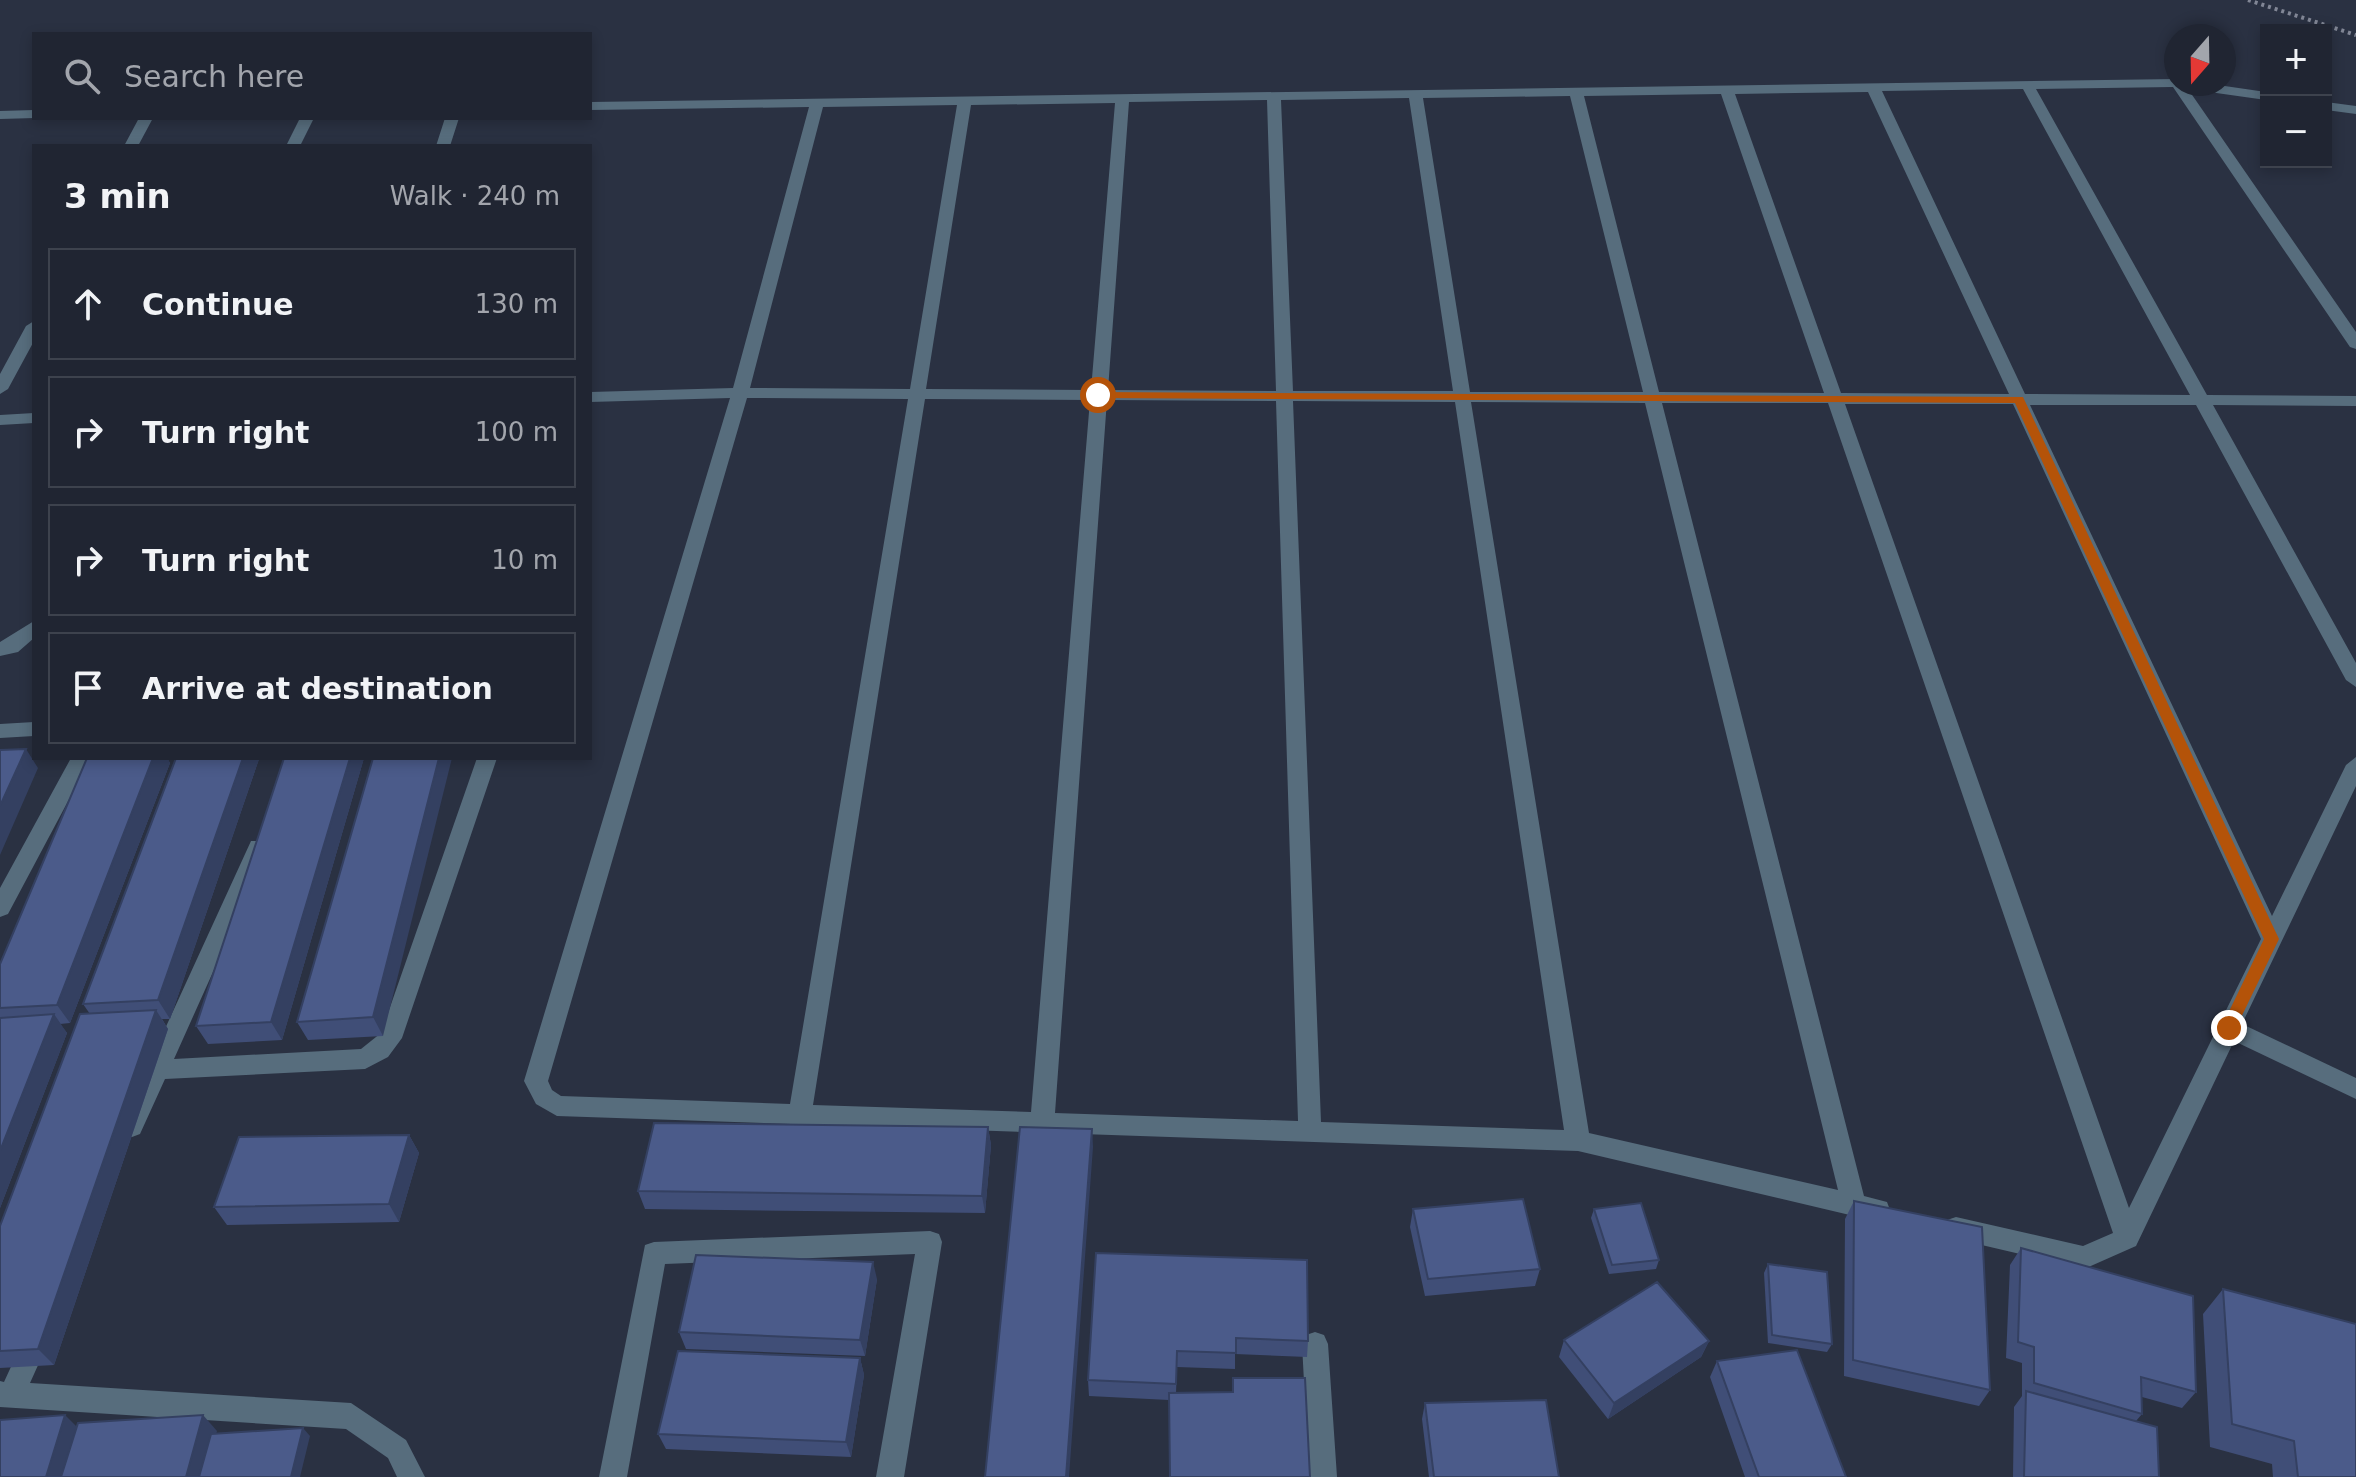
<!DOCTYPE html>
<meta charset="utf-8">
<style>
body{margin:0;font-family:"DejaVu Sans",sans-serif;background:#282d3a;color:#f1f3f6}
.controls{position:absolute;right:24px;top:24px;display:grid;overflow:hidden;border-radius:0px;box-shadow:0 4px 12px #0003}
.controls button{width:72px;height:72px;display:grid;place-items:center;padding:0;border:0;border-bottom:2px solid #3d424d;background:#202532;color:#f1f3f6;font:40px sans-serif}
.compass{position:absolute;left:2164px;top:24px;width:72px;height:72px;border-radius:50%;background:#202532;box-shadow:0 4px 12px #0003;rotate:200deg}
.stop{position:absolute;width:24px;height:24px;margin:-18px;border:6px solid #b45309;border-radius:50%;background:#fff}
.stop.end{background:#b45309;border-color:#fff;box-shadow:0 2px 8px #0008}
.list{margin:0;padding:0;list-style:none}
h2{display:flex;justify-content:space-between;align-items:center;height:104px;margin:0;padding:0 32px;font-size:34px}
h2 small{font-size:26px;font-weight:400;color:#a2a5ac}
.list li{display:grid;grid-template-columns:52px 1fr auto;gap:24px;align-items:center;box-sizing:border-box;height:112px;margin:0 16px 16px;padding:0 16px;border:2px solid #3d424d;border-radius:0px}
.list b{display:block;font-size:30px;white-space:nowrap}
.list em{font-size:26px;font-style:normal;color:#a2a5ac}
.icon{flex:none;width:44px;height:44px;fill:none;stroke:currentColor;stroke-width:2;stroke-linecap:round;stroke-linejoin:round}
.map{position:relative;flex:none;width:2356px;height:1477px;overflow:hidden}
.search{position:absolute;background:#202532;box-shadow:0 4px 12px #0003;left:32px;top:32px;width:560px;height:88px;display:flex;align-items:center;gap:20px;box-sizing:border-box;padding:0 28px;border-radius:0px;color:#a2a5ac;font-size:30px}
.panel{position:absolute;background:#202532;box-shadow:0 4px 12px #0003;left:32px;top:144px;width:560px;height:616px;border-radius:0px}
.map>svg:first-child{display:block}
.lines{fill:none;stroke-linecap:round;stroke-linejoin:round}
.path{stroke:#818695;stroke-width:4;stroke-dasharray:3 4;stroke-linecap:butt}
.minor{fill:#576d7d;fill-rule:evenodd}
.wall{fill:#404e77}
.shaded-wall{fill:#344061}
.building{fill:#4b5b8a;stroke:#344061;stroke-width:2}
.route{fill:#b45309}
</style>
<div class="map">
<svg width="2356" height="1477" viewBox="0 0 2356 1477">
<rect width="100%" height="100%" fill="#2a3142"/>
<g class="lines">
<path class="path" d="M2248,0L2356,35"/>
<path class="minor" d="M2176,79V84H2211L2266,92V100L2188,89L2356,332V349L2350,347L2173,87L2036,89L2207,395L2356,396V406L2213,405L2356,663V687L2346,680L2196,405H2030L2272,916L2346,765L2356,757V786L2242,1024L2356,1078V1099L2234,1041L2136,1246L2084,1269L1956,1239L1947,1236L1944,1228L1947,1220L1956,1217L2083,1246L2113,1233L1828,403H1662L1864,1196L1887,1202L1890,1210L1887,1218L1878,1221L1854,1216L1578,1151L557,1116L536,1104L524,1081L730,398L590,402V392L733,388L809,107L590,110V102ZM2023,89L2190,395L2025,394L1882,91ZM1868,92L2009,394L1841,393L1735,94ZM1721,94L1824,393L1659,392L1584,96ZM1570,96L1643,392H1470L1423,98ZM1409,98L1453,391H1293L1281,100ZM1267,100L1276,391L1108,390L1129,102ZM1115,103L1091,390L926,389L971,105ZM957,105L910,389L750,388L823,107ZM747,398L908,399L790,1104L561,1096L552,1090L548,1081ZM925,399L1090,400L1031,1112L813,1105ZM1107,400L1276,401L1298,1121L1055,1113ZM1293,401L1455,402L1564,1130L1321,1122ZM1471,402L1645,403L1838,1190L1589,1133ZM1845,404H2013L2261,939L2129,1208Z
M2326,102L2356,106V114L2326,110Z
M34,110L35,118L0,119V111Z
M139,118H153L138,146H124Z
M300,118H314L300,146H286Z
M445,118H459L450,146H436Z
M34,321V341L8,389L0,394V374L26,326Z
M34,413V423L0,425V415Z
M34,621V638L18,652L0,656V642Z
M34,722V736L0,738V724Z
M71,758H91L8,914L0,917V888Z
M477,758H497L402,1038L388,1057L365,1069L165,1079L140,1134L132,1137L124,1134L120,1127L251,841H265L269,847L174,1059L361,1049L381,1033Z
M930,1231L939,1234L942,1242L904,1477H876L915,1254L665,1264L627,1477H599L645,1245L654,1242Z
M35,1331L44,1334L48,1343L30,1383L351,1403L406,1440L425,1477H397L388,1458L346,1429L0,1407V1381L4,1382L26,1334Z
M1315,1332L1324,1335L1328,1344L1337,1477H1309L1302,1344L1306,1335Z"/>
</g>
<path class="wall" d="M87,758H167L170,763L70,1023L60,1024L67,1033L0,1208V964Z
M176,758L259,759L170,1019H162L168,1029L54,1365L0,1368V1226L90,1014L83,1004Z
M284,758H364L282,1040L208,1044L196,1026Z
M373,758L383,1036L308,1040L297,1022Z
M988,1127L991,1145L985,1213L645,1209L638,1191Z
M409,1135L419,1153L399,1222L227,1225L214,1207Z
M1854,1201L1990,1390L1979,1406L1844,1376L1845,1219Z
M1413,1209L1540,1269L1535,1286L1425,1296L1410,1227Z
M1594,1209L1659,1260L1656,1269L1609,1274L1591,1218Z
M2021,1248L2196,1392L2182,1408L2142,1397V1414L2136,1421L2159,1477H2013L2014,1407L2022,1396V1363L2006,1358L2010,1265Z
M1096,1253L1308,1341L1307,1357L1235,1354V1369L1177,1367L1176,1393L1310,1477L1169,1400L1089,1396L1088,1380Z
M1768,1264L1832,1344L1827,1352L1768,1343L1764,1273Z
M877,1279L865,1356L686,1349L679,1332Z
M2223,1289L2356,1477H2273L2272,1464L2210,1447L2203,1314Z
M1564,1340L1709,1341L1701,1357L1608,1419L1559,1357Z
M860,1358L864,1375L851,1457L666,1449L658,1434Z
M1717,1361L1846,1477H1745L1710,1377Z
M1425,1403L1559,1477H1429L1422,1419Z"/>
<path class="shaded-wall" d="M26,749L38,768L0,855V806Z
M153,758H167L170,763L70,1023L57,1005Z
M243,758L259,759L170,1019L158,1000Z
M350,758H364L282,1040L271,1022Z
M439,758H452L383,1036L373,1017Z
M156,1010L168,1029L54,1365L38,1349Z
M54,1014L67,1033L0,1208V1151Z
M988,1127L991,1145L985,1213L982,1196Z
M1092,1129L1093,1147L1069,1477H1066Z
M409,1135L419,1153L399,1222L389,1204Z
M873,1262L877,1279L865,1356L860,1340Z
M1709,1341L1701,1357L1608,1419L1614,1403Z
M860,1358L864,1375L851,1457L846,1442Z
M65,1415L81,1431L67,1477H46Z
M203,1415L217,1431L204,1477H186Z
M303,1428L310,1436L300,1477H291Z"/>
<path class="building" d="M26,749L0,806V750Z
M87,758H153L57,1005L0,1008V964Z
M176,758H243L158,1000L83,1004Z
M284,758H350L271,1022L196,1026Z
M373,758H439L373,1017L297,1022Z
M156,1010L38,1349L0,1351V1226L80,1014Z
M54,1014L0,1151V1018Z
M654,1123L988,1127L982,1196L638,1191Z
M1020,1127L1092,1129L1066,1477H985Z
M409,1135L389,1204L214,1207L239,1137Z
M1523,1199L1540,1269L1428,1279L1413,1209Z
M1854,1201L1982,1227L1990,1390L1853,1360Z
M1641,1203L1659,1260L1612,1265L1594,1209Z
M2021,1248L2193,1296L2196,1392L2141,1377L2142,1414L2034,1383V1347L2018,1342Z
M1096,1253L1307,1260L1308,1341L1236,1338V1353L1177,1351L1176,1384L1088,1380Z
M696,1255L873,1262L860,1340L679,1332Z
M1768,1264L1827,1272L1832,1344L1772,1335Z
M1657,1282L1709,1341L1614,1403L1564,1340Z
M2223,1289L2356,1324V1477H2298L2294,1441L2232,1424Z
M1797,1350L1846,1477H1759L1717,1361Z
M678,1351L860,1358L846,1442L658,1434Z
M1233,1378H1305L1310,1477H1170L1169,1393L1233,1392Z
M2026,1391L2157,1427L2159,1477H2024Z
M1546,1400L1559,1477H1434L1425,1403Z
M65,1415L46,1477H0V1420Z
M203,1415L186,1477H61L78,1423Z
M303,1428L291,1477H199L211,1434Z"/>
<path class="route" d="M1094,392L2023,397L2279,939L2234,1032L2229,1034L2221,1028L2264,939L2015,403L1098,398Z"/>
</svg>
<div class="controls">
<button>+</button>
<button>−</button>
</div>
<svg class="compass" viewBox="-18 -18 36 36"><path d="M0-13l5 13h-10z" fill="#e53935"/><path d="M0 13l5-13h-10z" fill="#a2a5ac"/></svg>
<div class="stop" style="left:1098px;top:395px"></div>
<div class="stop end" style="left:2229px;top:1028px"></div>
<div class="search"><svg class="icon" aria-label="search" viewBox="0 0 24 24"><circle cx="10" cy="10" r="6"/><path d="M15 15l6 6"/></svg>Search here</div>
<section class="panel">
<h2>3 min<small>Walk · 240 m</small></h2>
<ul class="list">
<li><svg class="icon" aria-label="ahead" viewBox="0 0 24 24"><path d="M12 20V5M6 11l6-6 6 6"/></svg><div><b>Continue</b></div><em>130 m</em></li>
<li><svg class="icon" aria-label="right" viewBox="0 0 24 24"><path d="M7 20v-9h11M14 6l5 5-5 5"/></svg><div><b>Turn right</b></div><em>100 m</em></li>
<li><svg class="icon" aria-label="right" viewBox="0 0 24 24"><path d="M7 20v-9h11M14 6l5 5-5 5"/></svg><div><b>Turn right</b></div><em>10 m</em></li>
<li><svg class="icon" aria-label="arrive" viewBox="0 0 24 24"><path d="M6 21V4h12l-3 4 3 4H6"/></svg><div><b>Arrive at destination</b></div></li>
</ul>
</section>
</div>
